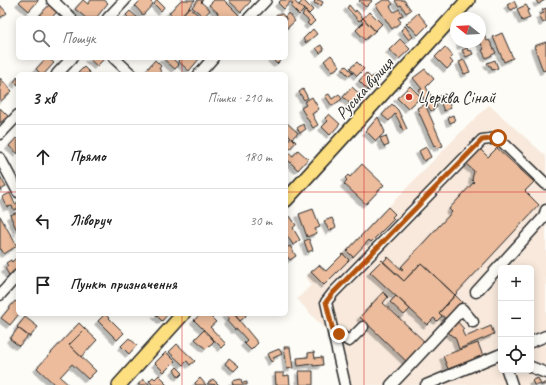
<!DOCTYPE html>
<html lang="uk">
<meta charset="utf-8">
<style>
body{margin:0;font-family:Caveat,sans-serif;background:#f6f6f6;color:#222}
.controls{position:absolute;right:12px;bottom:12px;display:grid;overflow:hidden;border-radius:6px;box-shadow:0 2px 10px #0003}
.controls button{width:36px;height:36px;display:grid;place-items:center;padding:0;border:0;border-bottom:1px solid #e0e0e0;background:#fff;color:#222;font:20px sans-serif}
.compass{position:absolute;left:450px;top:12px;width:36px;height:36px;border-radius:50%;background:#fff;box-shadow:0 2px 10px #0003;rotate:288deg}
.stop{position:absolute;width:12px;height:12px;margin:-9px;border:3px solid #b45309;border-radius:50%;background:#fff}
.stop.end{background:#b45309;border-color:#fff;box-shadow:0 1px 4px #0008}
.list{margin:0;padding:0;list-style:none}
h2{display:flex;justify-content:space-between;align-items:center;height:52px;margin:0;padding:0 16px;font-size:17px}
h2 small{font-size:13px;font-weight:400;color:#767676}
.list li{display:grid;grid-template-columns:26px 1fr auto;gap:12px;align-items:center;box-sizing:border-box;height:64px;padding:0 16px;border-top:1px solid #e0e0e0}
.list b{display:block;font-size:15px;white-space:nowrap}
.list em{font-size:13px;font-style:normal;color:#767676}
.icon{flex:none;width:22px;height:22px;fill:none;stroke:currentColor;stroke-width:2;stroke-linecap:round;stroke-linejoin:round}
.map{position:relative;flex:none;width:546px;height:385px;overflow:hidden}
.search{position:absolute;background:#fff;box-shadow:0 2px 10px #0003;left:16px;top:16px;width:272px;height:44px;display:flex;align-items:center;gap:10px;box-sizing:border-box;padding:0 14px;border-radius:6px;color:#767676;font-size:15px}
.panel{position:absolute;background:#fff;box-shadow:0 2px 10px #0003;left:16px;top:72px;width:272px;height:244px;border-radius:6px}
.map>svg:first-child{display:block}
.built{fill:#f8e9dc;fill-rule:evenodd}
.building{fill:#ecbc9c;stroke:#2b2b2b;filter:url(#shadow)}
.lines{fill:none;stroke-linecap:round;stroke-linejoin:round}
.minor-casing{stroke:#2b2b2b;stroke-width:13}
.major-casing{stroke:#2b2b2b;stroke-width:16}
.minor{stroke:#fdfcf7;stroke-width:10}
.major{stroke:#fddf80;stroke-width:13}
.route{stroke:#b45309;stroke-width:5}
.grid{fill:none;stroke:#d62828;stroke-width:1;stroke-opacity:0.55}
.poi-dot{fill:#c8321e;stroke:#fdfcf7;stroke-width:1.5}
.labels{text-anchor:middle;stroke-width:3;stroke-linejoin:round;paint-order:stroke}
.street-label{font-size:17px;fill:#2b2b2b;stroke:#fdfcf7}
.poi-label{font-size:17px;fill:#2b2b2b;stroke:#fdfcf7;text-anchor:start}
</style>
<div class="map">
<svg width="546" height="385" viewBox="0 0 546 385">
<defs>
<filter id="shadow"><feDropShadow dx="-3.5" dy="3.5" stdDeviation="0" flood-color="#0004"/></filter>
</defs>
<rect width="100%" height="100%" fill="#fdfcf7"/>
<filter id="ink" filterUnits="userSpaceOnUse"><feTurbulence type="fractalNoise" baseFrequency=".025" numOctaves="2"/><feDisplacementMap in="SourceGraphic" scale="8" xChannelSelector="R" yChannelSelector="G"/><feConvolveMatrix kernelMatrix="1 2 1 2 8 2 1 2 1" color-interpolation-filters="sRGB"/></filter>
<g filter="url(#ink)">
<path class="built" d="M489,105L546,156V385H339L326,331L297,299L311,285L306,276L319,265L326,271L461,132ZM501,268H531V370H501Z"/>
<path class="building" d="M21,0H38V1L29,11L19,2Z
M83,0L88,4L91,0H104L108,3L96,18H86L75,9Z
M141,0H149L153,4L143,15L135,6Z
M157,0L164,7L161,11L154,4Z
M181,0H195L180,18H175L169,13Z
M198,0H203L201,2L210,10L204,17L192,7Z
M214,0H224L239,15L236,18H220L217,15L218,13L209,5Z
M229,0H250L251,1L241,12L229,1Z
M281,0H293L304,10L299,15L291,7L293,4L290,2L284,9L278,3Z
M303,0L313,10L309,14L299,5Z
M315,0H319L323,2L321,6L314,3Z
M360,0H371L372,1L366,7L359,1Z
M383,0H390L393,4L390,6L394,12L399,9L403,15L398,18L401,22L392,29L376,5Z
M396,0H404L411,10L406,13L401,5L399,6L395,1Z
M536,0H545L538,4Z
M514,1L517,7L511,10L507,5Z
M50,4L58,11L51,18H37Z
M0,5L7,13L0,18Z
M349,5L355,12L356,10L363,18L359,21L347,8Z
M526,5L529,10L527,11L530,18L522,21L517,9Z
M189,7L198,15L195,18H184L181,16Z
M546,8V21L543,23L539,15L544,13L542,10Z
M130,11L138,18H129L126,15Z
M305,11L315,21L310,26L307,23L309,21L302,15Z
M370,12L382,24L375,31L363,18Z
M288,13L295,21L286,29V18H273L277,14H282L285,17Z
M418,13L428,25L418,35L410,26L409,27L406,24Z
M363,18L375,31L365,40L356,30L363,23L361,20Z
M405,26L413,37L409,40L401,30Z
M481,28L487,41L489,40L496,53L486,58L482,50L484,49L480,42V29Z
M313,29L317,34L306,43L303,39Z
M502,33L513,58L504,62L493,37Z
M400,39L410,49L399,59L389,50Z
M460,42H469V43L461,46Z
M546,42V70L543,71L534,46Z
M321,45L324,50L320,53L316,48Z
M445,47L453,56L450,59L453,63L447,69L435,57Z
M467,48L468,51L471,50L473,54L466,57L462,50Z
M331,55L340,66L333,71L324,61Z
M46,58H48L54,63L44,74H41L36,69Z
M88,58H105L97,66Z
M162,58H172L179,65L175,69Z
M180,58H200L189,71L178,61Z
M271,58H283L277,64Z
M155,60L161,66L159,69L162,71L159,74H145L144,73Z
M464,60L470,72L464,74L459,62Z
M495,60L498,68L492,70L491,66H489L487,63Z
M357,62L364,69L357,76L350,68Z
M346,66L353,73L349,76L342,69Z
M84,67L91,74H77Z
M425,69L434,79L426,87L437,107L431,111L419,90L422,89L413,78Z
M366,73L371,78L374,75L380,80L369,91L359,81Z
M18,76V85L14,82Z
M0,78L12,91L1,101L0,100Z
M410,86L421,97L408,109L397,98Z
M352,87L364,98L354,107L343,97Z
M303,89L308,98L304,100L299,92Z
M329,94L332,99L339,94L342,99L332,106L325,96Z
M445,94L451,108L444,111L438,97Z
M312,97L319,109L312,114L318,125L313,128L301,108L306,105L304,102Z
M392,104L398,110L407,129L403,131L399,121L395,114L389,121L382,115Z
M425,104L443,146L437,148L436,145L434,146L417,108Z
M0,108L8,116L0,123Z
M329,114L340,124L330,135L322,127L328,121L325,118Z
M453,115L455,121L450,123L448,117Z
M378,117L385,132L376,141L366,131Z
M286,122L298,133L292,138L296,142L289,150L286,147V143L291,137L286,132Z
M303,124L306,129L300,133L297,128Z
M386,136L389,145L384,147L380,138Z
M16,138L18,140V154L9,146Z
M426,147L431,157L424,161L419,151Z
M497,148L534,182L525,191L539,205L455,295L421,263L404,281L383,262L388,257L402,270L403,269L401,267L452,212L449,209L474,182L472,180L474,171L466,164L480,149L488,157Z
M298,150L308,159L298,170L286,158V155L288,152L293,156Z
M362,164L384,185L366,204L344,184L347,180L345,178L348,175L350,177Z
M0,176L6,187L0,190Z
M10,193L15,204L18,202V208L14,210L12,206L7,207L2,197Z
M388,207L395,214L392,217L394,219L371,242L369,240L353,257L347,251Z
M313,209L320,227L315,229L317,233L307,237L299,214Z
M18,212V233L10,215Z
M0,216L17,246L4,254L1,249H0Z
M290,216L296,225L293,228L300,240L293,245L286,234V220Z
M332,218L336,227L329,231L324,221Z
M309,239L313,250L308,252L304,241Z
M290,246L296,256L290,260L286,255V248Z
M343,254L349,260L324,285L311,272L319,265L326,271Z
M18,256V268L9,275L5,268L8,266L6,263L11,260L12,262Z
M382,260L404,281L421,263L455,295L439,313L442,316L437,321L434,318L427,325L370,272Z
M383,292L388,297L383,303L425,342L406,361L360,317Z
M455,295L462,302L446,319L439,313Z
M396,296L410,309L404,315L390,302Z
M15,301L18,303L19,314L10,325L1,318Z
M105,314L124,333L117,340L98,321Z
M155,314H168L162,321Z
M201,314H208L216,322L210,327L226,344L222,348L194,320Z
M225,314H234L258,343L251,350L244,343L247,340L237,329L235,330L227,321L229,319Z
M234,314H245L246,316L240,321Z
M25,317L38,327L30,337L17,327Z
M456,320L464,329L462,331L465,337L491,326L494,334L459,349L455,337L452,336L446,330Z
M79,323L85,329L69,345L96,371L88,379L72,364L60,377L69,385H55L37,368Z
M18,328L28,336L19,346L10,339Z
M85,329L97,340L81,357L69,345Z
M204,330L214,341L206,349L195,339Z
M129,338L137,345L129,354L121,346Z
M478,343L483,356L448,369L443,356Z
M177,344L195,361L190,365L187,361L183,365L169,352Z
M284,347H290L293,368L287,369Z
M279,349L282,354L273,358L274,360L271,362L267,354Z
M166,352L175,361L164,372L155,363Z
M314,352L315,358L322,357L323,365L313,366V364L298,366L297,358L308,357V353Z
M229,358L239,366L234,371L225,364Z
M177,367L183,373L179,377L174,370Z
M299,371H313V385H300Z
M275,373H284V376L289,375L290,385H276Z
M159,375L165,381L164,382L167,385H153L149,381L153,377L155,379Z
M200,378L206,385H196L195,383Z
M538,378L541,385L546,382V385H534L532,380Z
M143,379L150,385H138Z
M213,379L219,385L207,384Z
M241,379L242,383L247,382V385H233L232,381Z"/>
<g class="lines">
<g class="minor-casing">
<path id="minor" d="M52,0L71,18
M108,18L125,0
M249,18L266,0
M114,58L131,74
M57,74L72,58
M199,74L213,58
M0,134L18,115
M0,158L18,192
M476,292L544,217L546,210
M0,295L18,275
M334,335L339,334L349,341L363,327
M531,342L546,336
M531,367L546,373
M507,370L512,385
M345,385L326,302L333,293L482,140L498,138L546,184
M391,385L411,364L462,309L473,322
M426,385L501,354"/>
</g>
<g class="major-casing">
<path id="major" d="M286,200L468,0
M119,385L183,314"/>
</g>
<use href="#minor" class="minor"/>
<use href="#major" class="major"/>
</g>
</g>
<g class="lines" filter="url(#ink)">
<path class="route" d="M339,334L334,335L326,302L333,293L482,140L498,138"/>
</g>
<path class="grid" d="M182,0V18M364,0V385M182,58V74M0,192H18M286,192H546M182,314V385"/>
<circle class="poi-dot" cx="409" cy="97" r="4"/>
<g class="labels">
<g class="street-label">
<text transform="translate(364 88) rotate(-48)" y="6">Руська вулиця</text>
</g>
<g class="poi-label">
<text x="417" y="103">Церква Сінай</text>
</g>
</g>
</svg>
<div class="controls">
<button>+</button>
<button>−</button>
<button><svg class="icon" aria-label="locate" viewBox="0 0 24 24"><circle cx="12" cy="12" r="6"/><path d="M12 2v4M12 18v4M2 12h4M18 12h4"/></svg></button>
</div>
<svg class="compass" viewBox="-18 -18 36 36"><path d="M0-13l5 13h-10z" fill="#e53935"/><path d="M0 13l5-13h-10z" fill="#767676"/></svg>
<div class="stop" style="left:498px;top:138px"></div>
<div class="stop end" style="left:339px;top:334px"></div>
<div class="search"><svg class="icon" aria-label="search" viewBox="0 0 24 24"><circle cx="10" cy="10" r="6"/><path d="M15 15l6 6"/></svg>Пошук</div>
<section class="panel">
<h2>3 хв<small>Пішки · 210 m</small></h2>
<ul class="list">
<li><svg class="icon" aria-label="ahead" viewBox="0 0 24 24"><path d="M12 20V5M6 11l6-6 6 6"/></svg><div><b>Прямо</b></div><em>180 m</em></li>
<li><svg class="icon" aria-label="left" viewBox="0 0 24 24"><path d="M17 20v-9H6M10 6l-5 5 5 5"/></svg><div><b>Ліворуч</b></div><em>30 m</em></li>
<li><svg class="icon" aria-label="arrive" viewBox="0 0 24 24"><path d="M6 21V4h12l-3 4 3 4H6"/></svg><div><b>Пункт призначення</b></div></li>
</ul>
</section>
</div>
